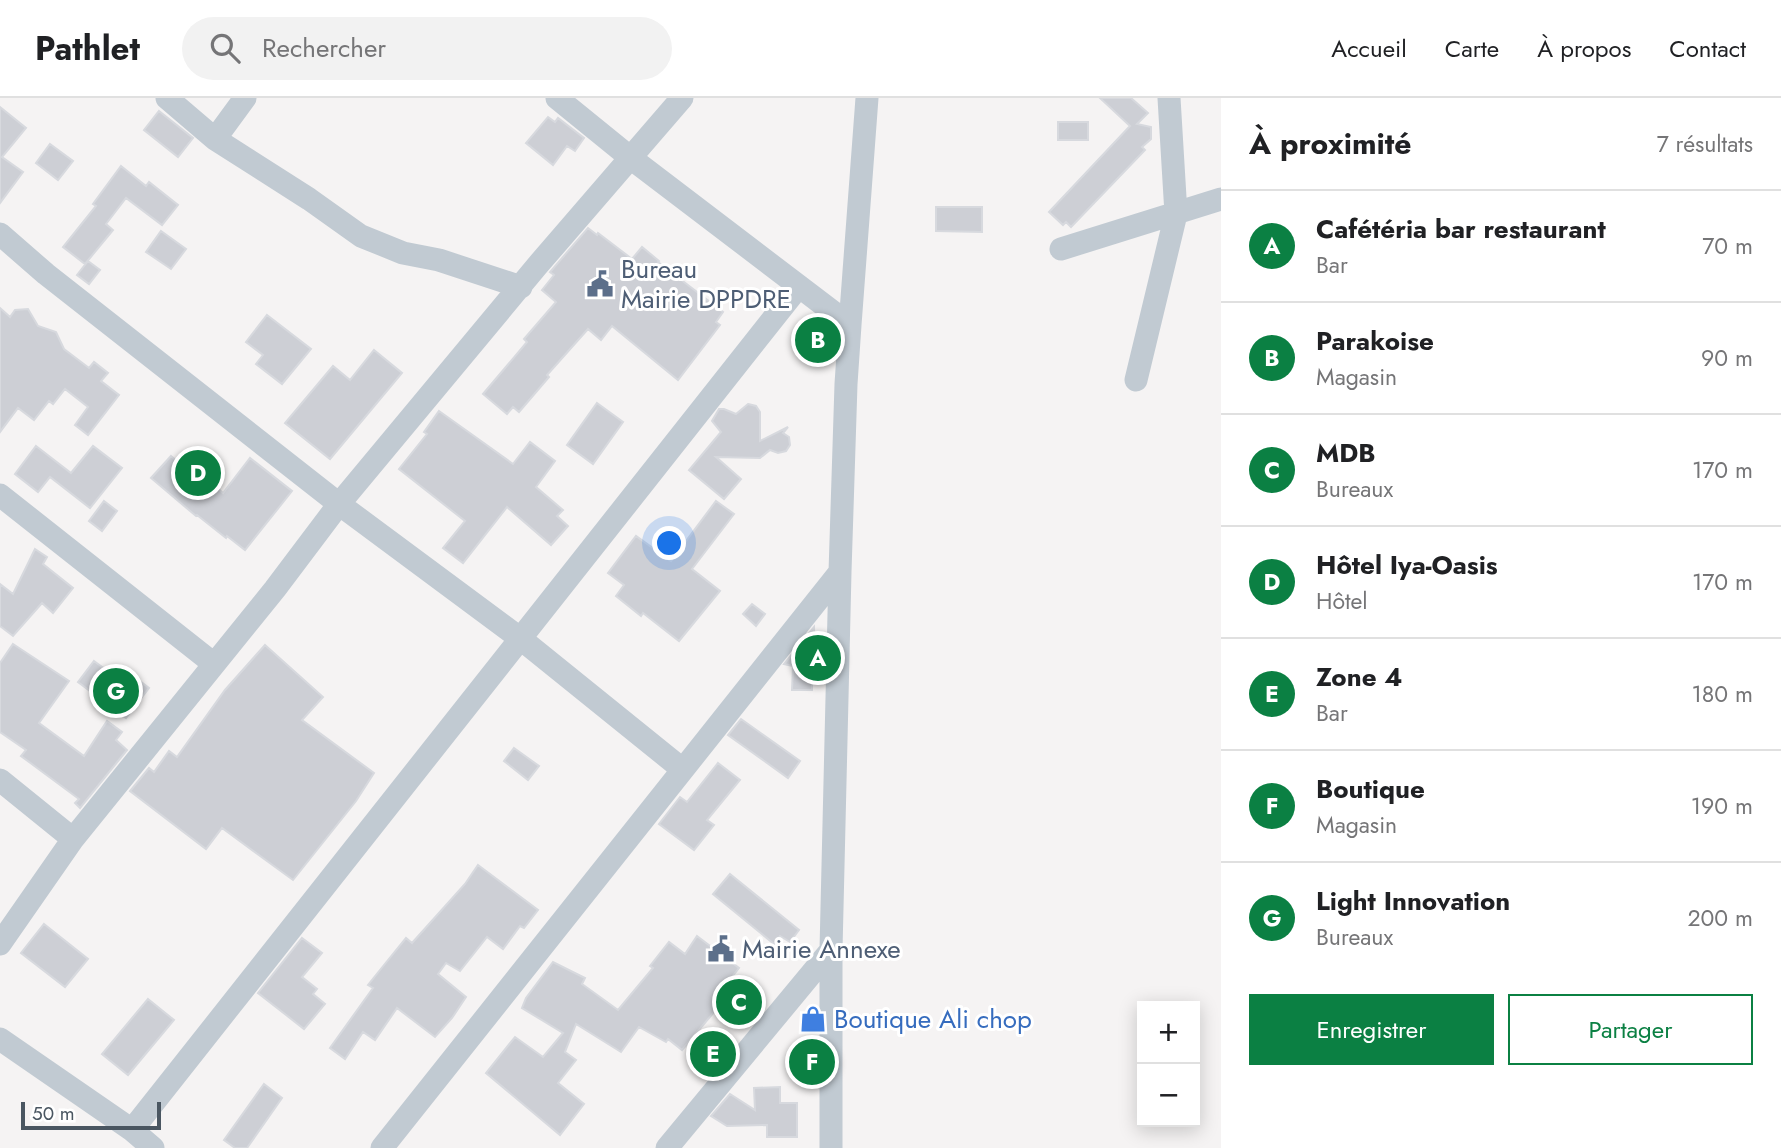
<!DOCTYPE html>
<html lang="fr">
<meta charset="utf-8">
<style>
body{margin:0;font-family:Jost,sans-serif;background:#f2f2f2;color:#202124}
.controls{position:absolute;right:21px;bottom:21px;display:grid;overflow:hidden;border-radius:0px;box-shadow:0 4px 18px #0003}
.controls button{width:63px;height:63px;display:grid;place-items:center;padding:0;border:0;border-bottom:2px solid #e0e0e0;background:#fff;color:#202124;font:35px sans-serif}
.scale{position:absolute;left:21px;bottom:18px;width:140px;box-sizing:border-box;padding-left:7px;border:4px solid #4a5661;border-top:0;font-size:19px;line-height:24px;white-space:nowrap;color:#4a5661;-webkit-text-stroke:5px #fff;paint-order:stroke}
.you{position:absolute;left:670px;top:446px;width:24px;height:24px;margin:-18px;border:5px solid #fff;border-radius:50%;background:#1a73e8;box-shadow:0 0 0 10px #1a73e833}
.badge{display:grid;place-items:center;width:46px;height:46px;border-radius:50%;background:#0b8043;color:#fff;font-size:23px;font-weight:700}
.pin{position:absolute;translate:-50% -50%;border:4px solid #fff;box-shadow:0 2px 7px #0006}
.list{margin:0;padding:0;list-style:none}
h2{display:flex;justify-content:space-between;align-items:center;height:91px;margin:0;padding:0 28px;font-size:30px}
h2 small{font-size:23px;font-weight:400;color:#757577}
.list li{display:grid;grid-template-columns:46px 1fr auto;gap:21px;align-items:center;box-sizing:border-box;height:112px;padding:0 28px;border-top:2px solid #e0e0e0}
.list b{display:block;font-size:26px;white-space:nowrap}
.list p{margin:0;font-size:23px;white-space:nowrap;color:#757577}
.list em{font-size:23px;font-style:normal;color:#757577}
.actions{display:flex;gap:14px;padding:21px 28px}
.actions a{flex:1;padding:16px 0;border:2px solid #0b8043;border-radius:0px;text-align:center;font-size:24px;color:#0b8043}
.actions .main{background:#0b8043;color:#fff}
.icon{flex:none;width:38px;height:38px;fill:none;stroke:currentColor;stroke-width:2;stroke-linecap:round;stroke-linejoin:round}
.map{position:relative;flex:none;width:1221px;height:1050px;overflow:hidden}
header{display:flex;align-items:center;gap:42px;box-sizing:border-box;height:98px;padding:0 35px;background:#fff;border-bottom:2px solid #e0e0e0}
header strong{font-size:33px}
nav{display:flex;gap:38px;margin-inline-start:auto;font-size:24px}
.search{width:490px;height:63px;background:#f2f2f2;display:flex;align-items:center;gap:18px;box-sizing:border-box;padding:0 24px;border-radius:38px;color:#757577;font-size:26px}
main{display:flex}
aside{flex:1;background:#fff}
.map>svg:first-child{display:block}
.building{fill:#cdcfd5;stroke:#d7d9de;stroke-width:2}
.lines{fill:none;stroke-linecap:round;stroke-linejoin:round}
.minor{stroke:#c1cad2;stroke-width:23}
.labels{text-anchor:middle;stroke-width:6;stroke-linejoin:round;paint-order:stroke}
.service-label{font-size:26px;fill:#4e5e75;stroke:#fff;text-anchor:start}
.shop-label{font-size:26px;fill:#366cbe;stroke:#fff;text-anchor:start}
</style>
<header>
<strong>Pathlet</strong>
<div class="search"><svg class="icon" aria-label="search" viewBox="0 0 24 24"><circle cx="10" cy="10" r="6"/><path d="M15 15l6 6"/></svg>Rechercher</div>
<nav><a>Accueil</a><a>Carte</a><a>À propos</a><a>Contact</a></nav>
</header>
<main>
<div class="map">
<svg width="1221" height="1050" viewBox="0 0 1221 1050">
<rect width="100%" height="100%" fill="#f5f3f3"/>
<path class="building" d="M1100,0H1131L1148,15L1137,26L1151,29V41L1142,49L1145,52L1071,129L1066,124L1063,127L1049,114L1130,28Z
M0,9L26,30L2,59L23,74L0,105Z
M159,13L193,40L178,59L144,32Z
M548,19L555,24L558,20L584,40L575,53L567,48L553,67L526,45Z
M1058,24H1088V42H1058Z
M50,46L73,63L58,82L36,65Z
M121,68L146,88L149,84L178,107L162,127L126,100L106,126L113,132L85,166L63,149L96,108L93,106Z
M936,109H982V134L936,133Z
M588,130L597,137L598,135L632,161L642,149L659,163L658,164L723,214L716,224L720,227L678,282L612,228L601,242L588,231L547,277L549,279L519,314L513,309L507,316L483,296L527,244L524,241L556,204L542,192L554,177L550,174Z
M161,133L186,151L171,171L146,154Z
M88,163L100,172L89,186L77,177Z
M0,210L10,219L15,212L28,211L38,228L56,234L64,251L89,270L94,264L108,275L101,283L119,297L88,337L75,327L88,309L65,291L53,306L49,303L34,322L18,310L0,334Z
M267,217L311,251L282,286L256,266L263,257L246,244Z
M374,252L402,275L330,361L285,325L333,268L350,282Z
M597,305L623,324L593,366L567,347Z
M748,306L756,308L760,314V343L788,329L783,335L789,339L790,347L786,353L778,355L770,352L760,360L716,359L741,381L724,401L689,372L721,334L712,323L719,311H724L736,316Z
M439,313L513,366L530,344L555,363L536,389L563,412L557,418L568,428L551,447L507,409L463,465L443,450L465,423L399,371L427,336L424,334Z
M36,348L71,375L93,348L122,370L90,410L50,379L38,394L15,376Z
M171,358L190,374L194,369L223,395L250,360L292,393L245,452L227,438L226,440L197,417L196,418L151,380Z
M104,403L117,413L102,433L89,423Z
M716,403L734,416L692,471L720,493L679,543L643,515L641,518L616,498L624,487L608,475L636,438L671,463Z
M35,451L47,459L43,466L73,490L53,515L42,505L13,538L0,528V486L13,496Z
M752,506L765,516L756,528L743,516Z
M814,529L815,574H812V592H792L793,568L784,566Z
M13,546L69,583L39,625L84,658L107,623L122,634L116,642L127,652L80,710L75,705L79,701L21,658L26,652L0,634V565Z
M265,547L323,599L302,622L374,675L356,703L293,782L222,730L206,751L130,693L149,670L154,674L169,653L177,659L225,592Z
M94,563L113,577L120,568L149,590L126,620L78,584Z
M741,621L800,663L788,680L728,637Z
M514,650L539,668L528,682L504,663Z
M718,665L740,682L707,722L714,727L694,752L659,726L680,699L687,704Z
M478,767L538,812L524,830L520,828L503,851L487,839L460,873L446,865L438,876L466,899L452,920L435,939L397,910L375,942L363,934L345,961L330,950L373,890L368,887L384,867L406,840L412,845L465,786Z
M730,776L799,832L790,844L780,838L774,846L713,796Z
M44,826L88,861L65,889L21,855Z
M697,838L739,870L714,902L720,907L682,952L668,941L666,944L639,929L621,954L576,926L565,954L576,962L558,985L584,1006L560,1037L486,975L515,939L543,959L563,935L522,910L526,900L553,864L585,880L582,886L618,912L653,870L650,868L669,844L685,856Z
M302,840L322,855L302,879L317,891L313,896L325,906L304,931L258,895Z
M148,901L174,922L128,977L102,956Z
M264,986L282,1000L247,1050H235L224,1042Z
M780,989V1005H797V1039H767V1027L727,1028L711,1018L730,996L755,1012L754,990Z"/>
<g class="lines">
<path class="minor" d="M167,0L215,41L309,101L361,138L403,155L439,162L521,189
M557,0L632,61L850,227L846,286L840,474L831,852V1050
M215,41L245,0
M0,136L46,176L339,406L521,541L682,671
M1061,151L1221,101
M850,227L867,0
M1136,282L1176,116L1169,0
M0,397L214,566
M0,682L73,741
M0,846L73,741L275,491L339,406L537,168L682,0
M0,941L132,1032L153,1050
M132,1032L799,188
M382,1050L840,474
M667,1050L831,852"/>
</g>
<defs>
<g id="civic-bare" transform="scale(2.1)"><path d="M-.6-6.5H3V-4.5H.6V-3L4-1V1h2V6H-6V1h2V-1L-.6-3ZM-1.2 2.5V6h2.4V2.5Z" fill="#5c6f8a" stroke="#fff" stroke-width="2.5" paint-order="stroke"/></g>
<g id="shop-bare" transform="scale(2.1)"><path d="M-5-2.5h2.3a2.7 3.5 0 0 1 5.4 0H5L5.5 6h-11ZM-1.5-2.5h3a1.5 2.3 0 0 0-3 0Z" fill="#3f7fe0" stroke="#fff" stroke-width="2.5" paint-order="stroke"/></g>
</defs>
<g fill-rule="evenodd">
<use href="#civic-bare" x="600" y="186"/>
<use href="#civic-bare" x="721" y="851"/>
<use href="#shop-bare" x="813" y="921"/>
</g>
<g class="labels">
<g class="service-label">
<text x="621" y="180">Bureau<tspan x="621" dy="30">Mairie DPPDRE</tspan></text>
<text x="742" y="860">Mairie Annexe</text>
</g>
<g class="shop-label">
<text x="834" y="930">Boutique Ali chop</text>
</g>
</g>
</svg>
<div class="controls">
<button>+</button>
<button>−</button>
</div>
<div class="scale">50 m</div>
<div class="you"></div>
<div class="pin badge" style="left:818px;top:560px">A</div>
<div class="pin badge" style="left:818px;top:242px">B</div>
<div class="pin badge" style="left:739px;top:904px">C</div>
<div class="pin badge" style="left:198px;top:375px">D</div>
<div class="pin badge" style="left:713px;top:956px">E</div>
<div class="pin badge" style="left:812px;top:964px">F</div>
<div class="pin badge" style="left:116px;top:593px">G</div>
</div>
<aside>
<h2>À proximité<small>7 résultats</small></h2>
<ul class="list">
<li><span class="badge">A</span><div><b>Cafétéria bar restaurant</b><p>Bar</p></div><em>70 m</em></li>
<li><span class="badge">B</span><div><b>Parakoise</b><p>Magasin</p></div><em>90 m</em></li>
<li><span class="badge">C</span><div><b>MDB</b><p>Bureaux</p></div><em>170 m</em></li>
<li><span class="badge">D</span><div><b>Hôtel Iya-Oasis</b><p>Hôtel</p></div><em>170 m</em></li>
<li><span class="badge">E</span><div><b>Zone 4</b><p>Bar</p></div><em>180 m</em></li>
<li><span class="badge">F</span><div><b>Boutique</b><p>Magasin</p></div><em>190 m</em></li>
<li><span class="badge">G</span><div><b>Light Innovation</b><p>Bureaux</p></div><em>200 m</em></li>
</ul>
<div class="actions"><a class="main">Enregistrer</a><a>Partager</a></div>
</aside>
</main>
